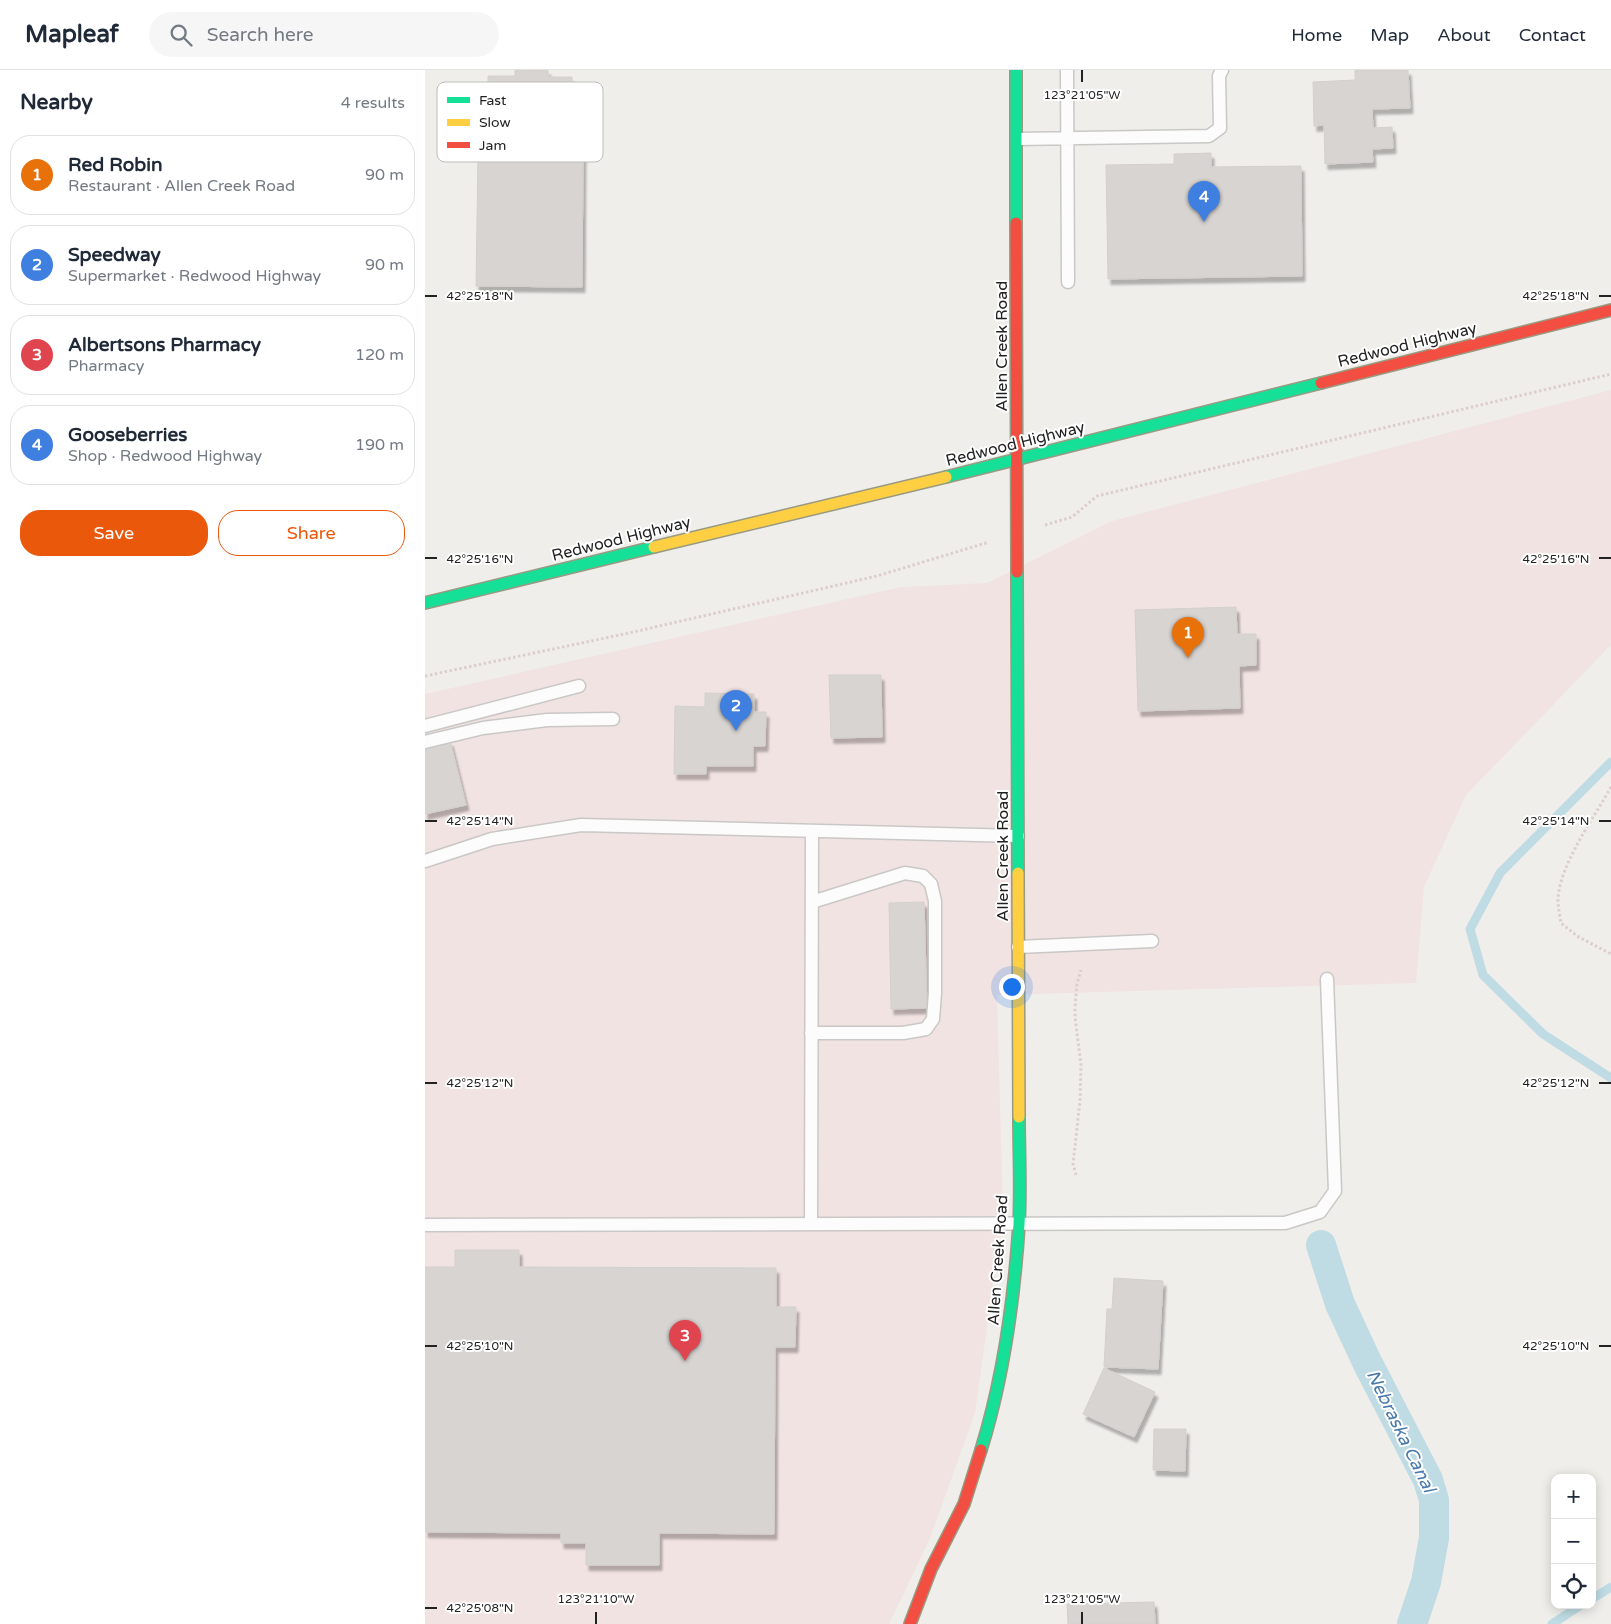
<!DOCTYPE html>
<meta charset="utf-8">
<style>
body{margin:0;font-family:"Varela Round",sans-serif;background:#f6f6f7;color:#1f2937}
.controls{position:absolute;right:15px;bottom:15px;display:grid;overflow:hidden;border-radius:10px;box-shadow:0 2px 12px #0003}
.controls button{width:45px;height:45px;display:grid;place-items:center;padding:0;border:0;border-bottom:1px solid #e0e1e3;background:#fff;color:#1f2937;font:25px sans-serif}
.you{position:absolute;left:586px;top:916px;width:18px;height:18px;margin:-12px;border:4px solid #fff;border-radius:50%;background:#1a73e8;box-shadow:0 0 0 8px #1a73e833}
.badge{display:grid;place-items:center;width:32px;height:32px;border-radius:50%;background:#ea580c;color:#fff;font-size:16px;font-weight:700}
.pin{position:absolute;translate:-50% -41px;filter:drop-shadow(0 1px 2px #0008)}
.pin::after{content:'';position:absolute;top:26px;width:18px;height:15px;background:inherit;clip-path:polygon(0 0,100% 0,50% 100%)}
.list{margin:0;padding:0;list-style:none}
h2{display:flex;justify-content:space-between;align-items:center;height:65px;margin:0;padding:0 20px;font-size:21px}
h2 small{font-size:16px;font-weight:400;color:#747a83}
.list li{display:grid;grid-template-columns:32px 1fr auto;gap:15px;align-items:center;box-sizing:border-box;height:80px;margin:0 10px 10px;padding:0 10px;border:1px solid #e0e1e3;border-radius:20px}
.list b{display:block;font-size:19px;white-space:nowrap}
.list p{margin:0;font-size:16px;white-space:nowrap;color:#747a83}
.list em{font-size:16px;font-style:normal;color:#747a83}
.actions{display:flex;gap:10px;padding:15px 20px}
.actions a{flex:1;padding:11px 0;border:1px solid #ea580c;border-radius:20px;text-align:center;font-size:18px;color:#ea580c}
.actions .main{background:#ea580c;color:#fff}
.icon{flex:none;width:28px;height:28px;fill:none;stroke:currentColor;stroke-width:2;stroke-linecap:round;stroke-linejoin:round}
.map{position:relative;flex:none;width:1186px;height:1554px;overflow:hidden}
header{display:flex;align-items:center;gap:30px;box-sizing:border-box;height:70px;padding:0 25px;background:#fff;border-bottom:1px solid #e0e1e3}
header strong{font-size:24px}
nav{display:flex;gap:28px;margin-inline-start:auto;font-size:18px}
.search{width:350px;height:45px;background:#f6f6f7;display:flex;align-items:center;gap:12px;box-sizing:border-box;padding:0 18px;border-radius:28px;color:#747a83;font-size:19px}
main{display:flex}
aside{flex:1;background:#fff}
.map>svg:first-child{display:block}
.commercial{fill:#f1e3e1}
.lines{fill:none;stroke-linecap:round;stroke-linejoin:round}
.stream{stroke:#bfdbe3;stroke-width:9}
.canal{stroke:#bfdbe3;stroke-width:30}
.building{fill:#d7d4d2;stroke:#d3d0cc;filter:url(#shadow)}
.lane-casing{stroke:#c9c8c7;stroke-width:15}
.fast-casing{stroke:#999a82;stroke-width:14}
.slow-casing{stroke:#999a82;stroke-width:14}
.jam-casing{stroke:#999a82;stroke-width:14}
.path{stroke:#dccecd;stroke-width:3;stroke-dasharray:2.5 2.5;stroke-linecap:butt}
.lane{stroke:#fdfcfc;stroke-width:12}
.fast{stroke:#16e098;stroke-width:11}
.slow{stroke:#ffcf43;stroke-width:11}
.jam{stroke:#f24e42;stroke-width:11}
.ticks{fill:none;stroke:#222;stroke-width:2}
.labels{text-anchor:middle;stroke-width:4;stroke-linejoin:round;paint-order:stroke}
.street-label{font-size:16px;fill:#222;stroke:#fff}
.water-label{font-size:18px;font-style:italic;fill:#4a7aab;stroke:#fff}
.key{fill:#fff;stroke:#bdbdbd;stroke-width:1}
.key-label{font-size:14px;fill:#222}
.ticks-label{font-size:12px;text-anchor:middle;fill:#222;stroke:#fff;stroke-width:4;stroke-linejoin:round;paint-order:stroke}
</style>
<header>
<strong>Mapleaf</strong>
<div class="search"><svg class="icon" aria-label="search" viewBox="0 0 24 24"><circle cx="10" cy="10" r="6"/><path d="M15 15l6 6"/></svg>Search here</div>
<nav><a>Home</a><a>Map</a><a>About</a><a>Contact</a></nav>
</header>
<main>
<aside>
<h2>Nearby<small>4 results</small></h2>
<ul class="list">
<li><span class="badge" style="background:#e8710a">1</span><div><b>Red Robin</b><p>Restaurant · Allen Creek Road</p></div><em>90 m</em></li>
<li><span class="badge" style="background:#3f7fe0">2</span><div><b>Speedway</b><p>Supermarket · Redwood Highway</p></div><em>90 m</em></li>
<li><span class="badge" style="background:#e0444e">3</span><div><b>Albertsons Pharmacy</b><p>Pharmacy</p></div><em>120 m</em></li>
<li><span class="badge" style="background:#3f7fe0">4</span><div><b>Gooseberries</b><p>Shop · Redwood Highway</p></div><em>190 m</em></li>
</ul>
<div class="actions"><a class="main">Save</a><a>Share</a></div>
</aside>
<div class="map">
<svg width="1186" height="1554" viewBox="0 0 1186 1554">
<defs>
<filter id="shadow"><feDropShadow dx="3" dy="5.5" stdDeviation="1" flood-color="#0004"/></filter>
</defs>
<rect width="100%" height="100%" fill="#f0eeeb"/>
<path class="commercial" d="M1186,320V575L1041,725L999,817L991,913L572,925L578,1144L550,1343L504,1471L464,1554H0V624L476,517L562,513L687,451Z"/>
<g class="lines">
<path class="stream" d="M1186,692L1075,803L1045,859L1058,905L1118,964L1186,1008
M1167,1529L1186,1517
M1127,1554L1156,1535"/>
<path class="canal" d="M896,1175L915,1234L942,1292L1003,1410L1009,1430V1468L1001,1512L987,1554"/>
</g>
<path class="building" d="M90,0H123V7H147L146,83H158L157,217L51,216L53,84H63V6H90Z
M930,0H983L985,38L947,39L948,58L967,57L968,78L947,79L948,92L900,94L899,55L889,56L888,12L930,10Z
M786,83V97L876,96L877,206L683,209L681,95L749,94V84Z
M811,537L812,564H831V595L814,596L815,638L713,641L710,540Z
M404,605H456L457,667L406,668Z
M280,623L329,624V642H341L340,676H328V696H281V704H249L250,636L280,637Z
M25,671L41,735L0,744V677Z
M499,832L502,938L466,939L464,833Z
M30,1180H94V1197L351,1198V1237H371L370,1277H350L349,1464L234,1463V1495H161V1473H136V1463L0,1462V1197H30Z
M689,1208L738,1211L733,1299L679,1297L682,1239H687Z
M679,1298L730,1322L709,1367L658,1344Z
M729,1359H761L760,1401L728,1400Z
M729,1532L730,1554H643L642,1534Z"/>
<g class="lines">
<g class="lane-casing">
<path id="lane" d="M642,0L643,212
M592,69L784,66L795,58L794,6L797,0
M0,656L154,616
M0,672L58,658L122,650L188,649
M0,791L67,769L156,755L593,766
M593,877L727,871
M386,963H478L501,959L508,949L510,923V831L506,814L498,806L480,803L387,832
M386,1154L387,762
M0,1155L860,1153L895,1142L910,1121L902,909"/>
</g>
<g class="fast-casing">
<path id="fast" d="M591,0V153
M521,407L896,313
M592,502L593,803
M0,533L229,477
M556,1380C579,1306 589,1232 594,1154C596,1119 594,1082 594,1047"/>
</g>
<g class="slow-casing">
<path id="slow" d="M229,477L521,407
M593,803L594,1047"/>
</g>
<g class="jam-casing">
<path id="jam" d="M591,153L592,502
M896,313L1186,240
M485,1554L506,1499L539,1434L556,1380"/>
</g>
<path class="path" d="M620,455L647,447L672,426L1186,304
M0,606L204,563L452,506L564,472
M1186,717C1169,748 1134,795 1133,830C1133,838 1135,846 1136,853L1152,866L1186,884
M651,1105L648,1094L655,1031L656,995L650,947V937L652,914L656,900"/>
<use href="#lane" class="lane"/>
<use href="#fast" class="fast"/>
<use href="#slow" class="slow"/>
<use href="#jam" class="jam"/>
</g>
<path class="ticks" d="M657,0V12M0,226H12M1174,226H1186M0,488H12M1174,488H1186M0,751H12M1174,751H1186M0,1013H12M1174,1013H1186M0,1276H12M1174,1276H1186M0,1538H12M171,1542V1554M657,1542V1554"/>
<g class="labels">
<g class="street-label">
<text transform="translate(982 274) rotate(-14)" y="6">Redwood Highway</text>
<text transform="translate(576 276) rotate(-90)" y="6">Allen Creek Road</text>
<text transform="translate(590 373) rotate(-14)" y="6">Redwood Highway</text>
<text transform="translate(196 468) rotate(-14)" y="6">Redwood Highway</text>
<text transform="translate(577 786) rotate(-90)" y="6">Allen Creek Road</text>
<text transform="translate(572 1190) rotate(-86)" y="6">Allen Creek Road</text>
</g>
<g class="water-label">
<text transform="translate(976 1361) rotate(64)" y="6">Nebraska Canal</text>
</g>
</g>
<rect x="12" y="12" width="166" height="80" rx="8" class="key"/>
<rect x="22" y="27" width="23" height="6" fill="#16e098"/>
<rect x="22" y="49" width="23" height="7" fill="#ffcf43"/>
<rect x="22" y="72" width="23" height="6" fill="#f24e42"/>
<g class="key-label">
<text x="54" y="35">Fast</text>
<text x="54" y="57">Slow</text>
<text x="54" y="80">Jam</text>
</g>
<g class="ticks-label">
<text x="657" y="29">123°21'05"W</text>
<text x="55" y="230">42°25'18"N</text>
<text x="1131" y="230">42°25'18"N</text>
<text x="55" y="493">42°25'16"N</text>
<text x="1131" y="493">42°25'16"N</text>
<text x="55" y="755">42°25'14"N</text>
<text x="1131" y="755">42°25'14"N</text>
<text x="55" y="1017">42°25'12"N</text>
<text x="1131" y="1017">42°25'12"N</text>
<text x="55" y="1280">42°25'10"N</text>
<text x="1131" y="1280">42°25'10"N</text>
<text x="171" y="1533">123°21'10"W</text>
<text x="657" y="1533">123°21'05"W</text>
<text x="55" y="1542">42°25'08"N</text>
</g>
</svg>
<div class="controls">
<button>+</button>
<button>−</button>
<button><svg class="icon" aria-label="locate" viewBox="0 0 24 24"><circle cx="12" cy="12" r="6"/><path d="M12 2v4M12 18v4M2 12h4M18 12h4"/></svg></button>
</div>
<div class="you"></div>
<div class="pin badge" style="left:763px;top:588px;background:#e8710a">1</div>
<div class="pin badge" style="left:311px;top:661px;background:#3f7fe0">2</div>
<div class="pin badge" style="left:260px;top:1291px;background:#e0444e">3</div>
<div class="pin badge" style="left:779px;top:152px;background:#3f7fe0">4</div>
</div>
</main>
